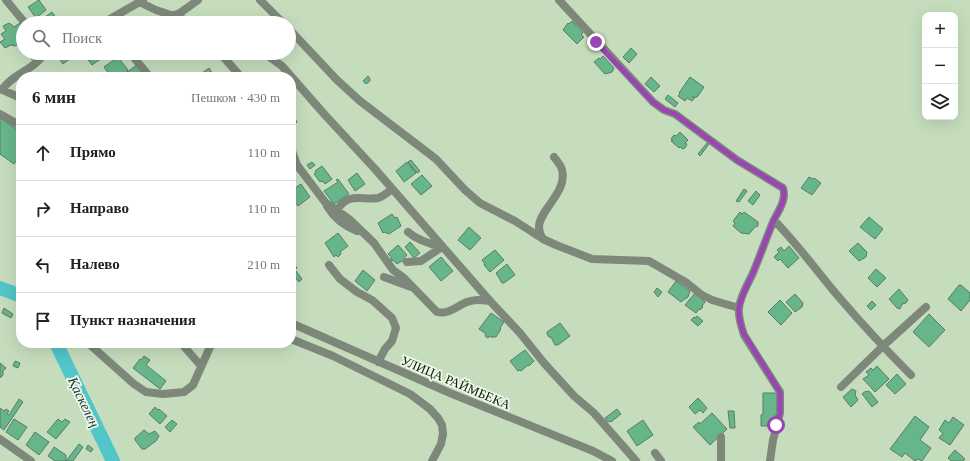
<!DOCTYPE html>
<html lang="ru">
<meta charset="utf-8">
<style>
body{margin:0;font-family:Georgia,serif;background:#f2f2f2;color:#222}
.controls{position:absolute;right:12px;top:12px;display:grid;overflow:hidden;border-radius:8px;box-shadow:0 4px 16px #0002}
.controls button{width:36px;height:36px;display:grid;place-items:center;padding:0;border:0;border-bottom:1px solid #e0e0e0;background:#fff;color:#222;font:20px sans-serif}
.stop{position:absolute;width:12px;height:12px;margin:-9px;border:3px solid #9945b3;border-radius:50%;background:#fff}
.stop.end{background:#9945b3;border-color:#fff;box-shadow:0 1px 4px #0008}
.list{margin:0;padding:0;list-style:none}
h2{display:flex;justify-content:space-between;align-items:center;height:52px;margin:0;padding:0 16px;font-size:17px}
h2 small{font-size:13px;font-weight:400;color:#767676}
.list li{display:grid;grid-template-columns:26px 1fr auto;gap:12px;align-items:center;box-sizing:border-box;height:56px;padding:0 16px;border-top:1px solid #e0e0e0}
.list b{display:block;font-size:15px;white-space:nowrap}
.list em{font-size:13px;font-style:normal;color:#767676}
.icon{flex:none;width:22px;height:22px;fill:none;stroke:currentColor;stroke-width:2;stroke-linecap:round;stroke-linejoin:round}
.map{position:relative;flex:none;width:970px;height:461px;overflow:hidden}
.search{position:absolute;background:#fff;box-shadow:0 4px 16px #0002;left:16px;top:16px;width:280px;height:44px;display:flex;align-items:center;gap:10px;box-sizing:border-box;padding:0 14px;border-radius:22px;color:#767676;font-size:15px}
.panel{position:absolute;background:#fff;box-shadow:0 4px 16px #0002;left:16px;top:72px;width:280px;height:276px;border-radius:16px}
.map>svg:first-child{display:block}
.lines{fill:none;stroke-linecap:round;stroke-linejoin:round}
.river{stroke:#52c5c8;stroke-width:14}
.building{fill:#67b689;stroke:#597c67}
.minor{stroke:#7d877a;stroke-width:8}
.route{stroke:#9945b3;stroke-width:5}
.labels{text-anchor:middle;stroke-width:3.5;stroke-linejoin:round;paint-order:stroke}
.street-label{font-size:13px;fill:#111a0e;stroke:#eefaea}
.water-label{font-size:14px;font-style:italic;fill:#1d3233;stroke:#eefaea}
</style>
<div class="map">
<svg width="970" height="461" viewBox="0 0 970 461">
<rect width="100%" height="100%" fill="#c5ddbd"/>
<g class="lines">
<path class="river" d="M0,288L21,296
M56,343L113,461"/>
</g>
<path class="building" d="M39,0L46,10L36,18L28,7Z
M52,12L59,22V23H44L42,19Z
M572,21L583,33L581,35L584,37L577,44L563,30L568,23L569,24Z
M9,23L10,24H11L14,27L20,23L23,27V41L15,46L11,45L5,48L0,42L5,39L1,34L6,31L3,26Z
M631,48L637,54L629,63L623,57Z
M27,53H42L32,60Z
M61,53H74L75,55L63,64L57,56Z
M81,53H102L105,56L92,65L86,57H84Z
M603,56L614,68L612,72L605,74L594,62L599,58L600,59Z
M118,57L128,70L127,72L137,65L142,72L136,77H111L104,67Z
M209,68L215,77H198V76Z
M368,76L370,79V81L366,84L363,81Z
M651,77L660,86L654,92L645,84Z
M690,77L704,87L698,96L695,98L693,96L694,99L692,101L687,98L685,101L678,96L680,94L679,93Z
M668,95L678,103L675,107L665,99Z
M291,113L297,122L293,125L292,123H291Z
M0,118L21,132V159L18,158L14,164L0,154Z
M680,132L688,140L685,143L687,144L685,148L683,149L680,147L679,148L671,141L673,140L671,139L674,135L676,136Z
M707,143L709,144L700,156L698,154Z
M411,160L420,171L417,173L408,162Z
M312,162L315,165L310,169L307,165Z
M407,162L416,173L404,182L396,171Z
M322,166L332,179L325,184L322,181L320,182L314,174L316,173L315,171Z
M357,173L365,184L355,191L348,180Z
M422,175L432,186L421,195L411,184Z
M809,177L813,179L814,178L821,183L812,195L801,188Z
M338,179L349,194L334,204L324,191L338,182L336,180Z
M301,184L310,197L298,206L291,196V191Z
M744,189L747,191L739,202L736,201Z
M756,191L760,195L753,205L748,201Z
M740,212L742,214L744,212L758,222V226L755,227L749,234L741,233L733,226L735,223L733,221Z
M392,214L395,218L397,217L401,226L389,234L384,232L383,233L378,223Z
M869,217L883,229L875,239L860,227Z
M469,227L481,238L470,250L458,240Z
M338,233L348,246L340,252L341,254L338,257L336,255L334,257L325,243Z
M410,242L420,253L414,258L405,247Z
M858,243L867,252L866,257L859,261L849,251Z
M398,245L407,255L404,258V261L400,262L397,264L393,260L392,261L390,259L392,258L388,254Z
M789,246L799,258L788,268L780,259L778,261L774,257L779,252L777,250L781,247L784,251Z
M495,250L504,260L490,272L484,265L485,264L482,260Z
M441,257L453,271L441,281L429,267Z
M291,260L297,268L291,272Z
M507,264L515,275L504,283H502L496,273Z
M876,269L886,278L877,287L868,278Z
M363,270L375,280L367,291L355,281Z
M296,271L302,279L299,282L292,274Z
M676,281L690,291L688,297L682,301L681,302L668,292Z
M959,285H961L970,293V300L961,311L948,299Z
M657,288L662,292L658,297L654,292Z
M899,289L908,300L906,303L902,304L900,309L897,308L889,299Z
M695,293L705,302L702,306L703,307L700,310L699,309L696,313L685,305Z
M795,294L803,303L802,307L795,312L786,302Z
M780,300L792,313L781,325L768,312Z
M872,301L876,305L871,310L867,306Z
M4,308L13,314L11,318L2,313Z
M491,313L504,322L500,328L501,329L496,337H491L489,336L488,338L485,336L486,334L479,329Z
M929,314L945,330L929,347L913,332Z
M697,316L703,321L698,326L691,320L694,317L696,318Z
M560,323L570,336L558,345H555L551,337H549L547,334V332Z
M525,350L534,361L529,366L528,365L521,371L519,370L518,371L510,361Z
M144,356L150,360L146,365L166,381L160,389L133,368L140,359L141,360Z
M15,361L20,363L18,368L13,366Z
M0,363L6,368L3,371V375L0,378Z
M877,366L889,379L875,392L863,379L869,375L866,372L871,368L873,370Z
M897,374L906,384L895,394L886,385Z
M852,389L856,391L855,395L858,400L851,407L843,397Z
M866,391L867,392L869,391L878,402L872,407L863,395L862,394Z
M763,393H778L779,416H774V426H761V415L763,414Z
M698,398L707,408L703,413L700,410L695,414L689,407Z
M19,399L23,402L4,430L0,427V408L4,411L6,409L9,411L7,414L9,415Z
M155,407L158,410L159,409L167,416L160,424L149,414Z
M617,409L621,414L611,422L610,421L608,422L605,418Z
M728,411H734L735,428H730Z
M712,413L727,429L710,445L693,427L699,422L700,424Z
M915,416L929,427L920,440L931,448L922,461L918,459L915,461L905,453L902,457L890,449Z
M953,417L964,425L950,445L939,438L943,433L939,430L945,420L949,423Z
M14,419L27,427L18,440L6,432Z
M58,419L62,422L65,419L70,422L56,439L47,432Z
M172,420L177,424L170,432L165,427Z
M643,420L653,435L637,446L627,431Z
M144,430L149,434L155,431L159,436L156,441L145,449H142L135,440V438Z
M35,432L49,442L39,455L26,445Z
M79,444L83,447L73,461H66Z
M88,445L93,449L91,452L86,449Z
M54,447L66,455V461H55L48,456Z
M955,450L965,459L963,461H951L948,458Z"/>
<g class="lines">
<path class="minor" d="M6,0L25,23
M260,0L283,23
M559,0L653,102L664,110L675,114L737,160L783,188C787,200 778,211 773,222C766,239 760,256 753,273C748,284 740,296 739,308C738,316 741,326 744,335L780,392V413L773,440L770,461
M139,2L156,10L194,23
M172,16L180,13L198,0
M103,23L143,0
M289,29L337,80L360,101L436,159L465,190L480,203L515,221L543,239L556,245L592,259L649,261L687,283L702,295L712,300L739,308
M130,53L150,77
M220,53L241,77
M264,53L282,66L325,115L375,169L490,301L520,333L544,363L574,396L594,413L636,461
M0,89L21,98
M2,90C12,74 36,69 44,53
M0,114L21,126
M291,148L297,165L325,202L349,219L374,243L393,270L404,278L437,312C448,315 457,306 467,302C475,299 481,300 490,301
M327,206C334,218 344,226 357,231
M337,210C349,191 362,201 378,198C384,196 388,192 392,189
M774,220C797,244 817,271 838,296C861,323 886,350 911,375
M408,232C417,240 430,244 442,247
M543,239C541,236 539,232 539,227C539,210 568,192 562,170C561,165 557,161 554,157
M407,262L421,261L442,247
M329,265L340,279L357,292L372,300L381,308L392,318L396,328L392,341L385,349L378,362
M384,277L411,287
M291,323L450,393L593,451L612,461
M291,339L333,356L410,394L430,409L438,418L442,425L443,434L441,444L432,461
M88,343L134,384L146,392L163,394L184,392L193,385L210,347L214,343
M181,343L201,366
M841,387L883,346L926,307
M721,437V461
M0,439L31,461
M655,453L661,461"/>
</g>
<g class="lines">
<path class="route" d="M596,42L653,102L664,110L675,114L737,160L783,188C787,200 778,212 773,222C766,239 760,256 753,273C748,284 741,296 739,308C738,316 741,326 744,334L780,392V413L776,425"/>
</g>
<g class="labels">
<g class="street-label">
<text transform="translate(456 382) rotate(23)" y="5">УЛИЦА РАЙМБЕКА</text>
</g>
<g class="water-label">
<text transform="translate(84 402) rotate(64)" y="5">Қаскелең</text>
</g>
</g>
</svg>
<div class="controls">
<button>+</button>
<button>−</button>
<button><svg class="icon" aria-label="layers" viewBox="0 0 24 24"><path d="M12 4l9 5-9 5-9-5zM3 14l9 5 9-5"/></svg></button>
</div>
<div class="stop" style="left:776px;top:425px"></div>
<div class="stop end" style="left:596px;top:42px"></div>
<div class="search"><svg class="icon" aria-label="search" viewBox="0 0 24 24"><circle cx="10" cy="10" r="6"/><path d="M15 15l6 6"/></svg>Поиск</div>
<section class="panel">
<h2>6 мин<small>Пешком · 430 m</small></h2>
<ul class="list">
<li><svg class="icon" aria-label="ahead" viewBox="0 0 24 24"><path d="M12 20V5M6 11l6-6 6 6"/></svg><div><b>Прямо</b></div><em>110 m</em></li>
<li><svg class="icon" aria-label="right" viewBox="0 0 24 24"><path d="M7 20v-9h11M14 6l5 5-5 5"/></svg><div><b>Направо</b></div><em>110 m</em></li>
<li><svg class="icon" aria-label="left" viewBox="0 0 24 24"><path d="M17 20v-9H6M10 6l-5 5 5 5"/></svg><div><b>Налево</b></div><em>210 m</em></li>
<li><svg class="icon" aria-label="arrive" viewBox="0 0 24 24"><path d="M6 21V4h12l-3 4 3 4H6"/></svg><div><b>Пункт назначения</b></div></li>
</ul>
</section>
</div>
